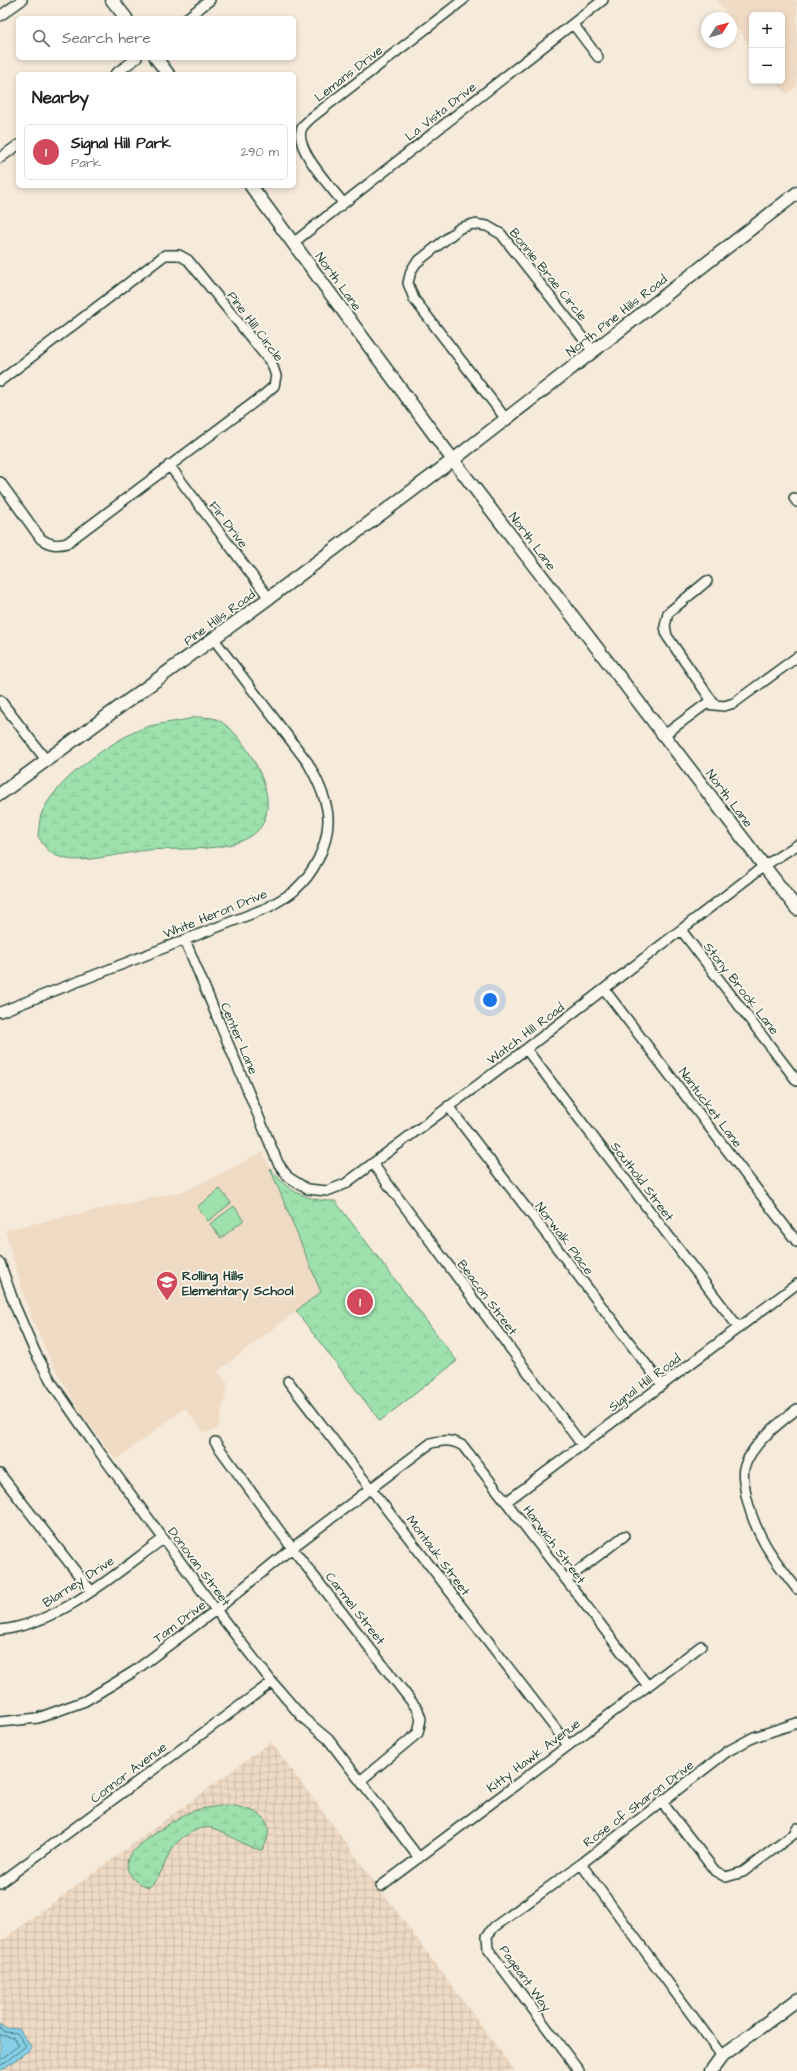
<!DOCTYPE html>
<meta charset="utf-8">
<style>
body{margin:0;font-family:"Architects Daughter",sans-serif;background:#f6f6f6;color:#202124}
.controls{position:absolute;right:12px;top:12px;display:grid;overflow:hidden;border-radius:6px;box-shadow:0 2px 6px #0003}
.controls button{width:36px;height:36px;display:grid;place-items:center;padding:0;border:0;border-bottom:1px solid #e0e0e0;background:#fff;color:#202124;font:20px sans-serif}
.compass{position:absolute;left:701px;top:12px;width:36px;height:36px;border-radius:50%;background:#fff;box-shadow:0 2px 6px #0003;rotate:53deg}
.you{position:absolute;left:490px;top:1000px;width:14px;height:14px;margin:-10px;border:3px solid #fff;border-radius:50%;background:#1a73e8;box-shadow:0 0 0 6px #1a73e833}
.badge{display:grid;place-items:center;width:26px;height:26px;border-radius:50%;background:#d1495b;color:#fff;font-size:13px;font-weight:700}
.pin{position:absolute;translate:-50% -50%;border:2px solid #fff;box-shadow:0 1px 4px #0006}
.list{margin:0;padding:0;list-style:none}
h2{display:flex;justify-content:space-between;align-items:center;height:52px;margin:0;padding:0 16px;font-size:17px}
h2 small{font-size:13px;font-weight:400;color:#757577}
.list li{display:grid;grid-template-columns:26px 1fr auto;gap:12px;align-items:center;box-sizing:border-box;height:56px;margin:0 8px 8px;padding:0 8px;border:1px solid #e0e0e0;border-radius:6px}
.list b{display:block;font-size:15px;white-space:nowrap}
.list p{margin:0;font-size:13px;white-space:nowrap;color:#757577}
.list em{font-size:13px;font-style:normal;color:#757577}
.icon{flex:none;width:22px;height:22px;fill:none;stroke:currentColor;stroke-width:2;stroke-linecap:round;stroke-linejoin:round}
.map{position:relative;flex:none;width:797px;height:2071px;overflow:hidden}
.search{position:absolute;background:#fff;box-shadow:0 2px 6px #0003;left:16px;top:16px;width:280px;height:44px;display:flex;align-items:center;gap:10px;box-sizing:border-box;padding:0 14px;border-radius:6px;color:#757577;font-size:15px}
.panel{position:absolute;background:#fff;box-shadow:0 2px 6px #0003;left:16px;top:72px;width:280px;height:116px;border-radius:6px}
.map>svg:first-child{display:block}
.built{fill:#efdac4}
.industrial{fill:url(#industrial-grid)}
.green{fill:#9ee1ad;stroke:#5e8f70}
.wetland{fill:url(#wetland-marsh);stroke:#5e8f70}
.park{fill:url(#park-crowns);stroke:#5e8f70}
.water{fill:#86cfe7;stroke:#5d959f}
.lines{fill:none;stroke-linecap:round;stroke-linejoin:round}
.shore{stroke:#48777c;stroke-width:1}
.street-casing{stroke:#1f3d34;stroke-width:12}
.secondary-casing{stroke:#1f3d34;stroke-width:15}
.street{stroke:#fbf7ec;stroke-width:9}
.secondary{stroke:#fbf7ec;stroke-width:12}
.labels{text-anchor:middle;stroke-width:3.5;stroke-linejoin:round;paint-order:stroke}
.street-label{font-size:13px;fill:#1f3d34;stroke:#fbf7ec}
.poi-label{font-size:13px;font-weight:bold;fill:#1f3d34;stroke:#fbf7ec;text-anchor:start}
</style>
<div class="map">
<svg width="797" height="2071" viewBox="0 0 797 2071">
<defs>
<pattern id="industrial-grid" width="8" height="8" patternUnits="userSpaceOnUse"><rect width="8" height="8" fill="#efdac4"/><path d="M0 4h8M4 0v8" fill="none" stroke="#ccbca9"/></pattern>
<pattern id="wetland-marsh" width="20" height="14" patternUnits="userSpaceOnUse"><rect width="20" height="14" fill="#9ee1ad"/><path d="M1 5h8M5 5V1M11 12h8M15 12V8" fill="none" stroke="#88c295"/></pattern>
<pattern id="park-crowns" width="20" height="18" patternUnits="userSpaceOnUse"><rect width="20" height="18" fill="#9ee1ad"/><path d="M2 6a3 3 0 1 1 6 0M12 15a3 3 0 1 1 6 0" fill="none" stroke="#88c295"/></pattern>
</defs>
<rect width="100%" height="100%" fill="#f6eada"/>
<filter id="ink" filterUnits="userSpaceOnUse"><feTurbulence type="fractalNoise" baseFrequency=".025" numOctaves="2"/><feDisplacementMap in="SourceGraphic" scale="8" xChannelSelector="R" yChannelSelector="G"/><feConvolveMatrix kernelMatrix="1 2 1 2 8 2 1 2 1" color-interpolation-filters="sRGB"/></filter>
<g filter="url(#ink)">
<path class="built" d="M717,0H797V86L786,94L776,81H782V15H752V48Z
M263,1152L321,1292L218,1371L228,1384L218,1429L204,1433L185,1408L116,1460L81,1413L52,1363L32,1319L22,1289L5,1230L188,1190Z"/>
<path class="industrial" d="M271,1742L515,2071H0V1942Z"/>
<path class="green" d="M220,1189L231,1203L208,1221L197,1207Z
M234,1206L244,1220L221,1238L210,1224Z"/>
<path class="wetland" d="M195,717C201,717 210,717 216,719C233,727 245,745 254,761C263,778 270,796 266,815C257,857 180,847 148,850C128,852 84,863 67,859C50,855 46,850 38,836C39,829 39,821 41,815C53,782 110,742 141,729C158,722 178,723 195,717Z
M227,1805C255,1808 281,1819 262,1850C244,1848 230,1833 212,1828C206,1827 199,1828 194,1831C163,1844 169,1871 149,1887C138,1884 123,1874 128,1859C131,1848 176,1818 188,1813C199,1808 215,1807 227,1805Z"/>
<path class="park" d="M270,1168C287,1191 306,1201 335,1201L457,1361L380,1421L296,1311L321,1292Z"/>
<path class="water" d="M0,2024L6,2028L19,2029L32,2048L0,2071Z"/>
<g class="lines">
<path class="shore" d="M0,2028L5,2032L17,2033L26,2046L0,2066
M0,2035L14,2038L19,2045L0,2060"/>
<g class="street-casing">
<path id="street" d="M0,16L22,0
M187,18L210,0
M573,24L598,57
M115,74L137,58
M0,158L18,145
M343,203C332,188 292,147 302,128C304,124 308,121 311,118L463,0
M293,243L603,0
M0,381L165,255H179L188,260L272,364L276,376L274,386L265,394L67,543C57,546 50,545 41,539L0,482
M506,419L414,299L408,283L411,271L416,263L460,228L473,224L487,226L501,234L593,351
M169,465L269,598
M794,498L797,502
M707,581L668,613L665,626L667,636L714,704
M0,700L46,760
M664,735L706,704L724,706L734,703L797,657
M681,930L797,1081
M185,940L278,1163L288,1177L307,1189L327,1191L345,1184L526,1049L764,866L797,845
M604,989L797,1242
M0,1012L269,907C277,901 288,897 295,890C314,873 327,847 328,822C329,804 317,779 308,763L213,638
M526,1049L739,1328
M448,1106L662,1385
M373,1164L582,1445
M0,1263L15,1306L35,1352L52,1383L101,1454L216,1610L272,1682L303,1718L328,1739L419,1858
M288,1381L568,1745
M797,1409C778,1424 752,1443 744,1468C742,1476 745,1487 746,1495C755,1535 772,1557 797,1589
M215,1442L292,1548L418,1710L421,1719L418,1733L360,1781
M0,1474L91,1591
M506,1502L797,1284
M566,1580L624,1536
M0,1630C60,1624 116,1573 163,1539
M0,1722L38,1718L85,1701L133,1672L216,1610L292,1548L431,1443C444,1440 451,1439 463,1446L648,1686
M661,1801L715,1871L726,1877L743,1872L794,1834L797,1828
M581,1864L722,2056
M0,1883L272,1682
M381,1886L701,1646
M579,2071L488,1949L487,1936L494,1927L581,1864L728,1751L754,1737L797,1723"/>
</g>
<g class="secondary-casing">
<path id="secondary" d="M112,0L126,18
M156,58L168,74
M251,186L453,460L797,909
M0,794L269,598L453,460L797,193
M711,2071L722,2056L797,2000"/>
</g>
<use href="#street" class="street"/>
<use href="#secondary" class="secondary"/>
</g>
</g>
<defs>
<g id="school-pin" transform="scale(1.15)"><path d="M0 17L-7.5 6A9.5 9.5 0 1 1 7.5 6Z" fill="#d1495b" stroke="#fbf7ec"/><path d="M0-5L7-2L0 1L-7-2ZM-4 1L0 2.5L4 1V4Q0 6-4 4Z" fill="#fff"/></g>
</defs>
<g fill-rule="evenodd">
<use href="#school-pin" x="167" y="1282"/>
</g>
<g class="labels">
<g class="street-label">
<text transform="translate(348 73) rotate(-38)" y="5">Lemans Drive</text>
<text transform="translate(440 111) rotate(-38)" y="5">La Vista Drive</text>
<text transform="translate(549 274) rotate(51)" y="5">Bonnie Brae Circle</text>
<text transform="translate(339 281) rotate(54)" y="5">North Lane</text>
<text transform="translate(616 315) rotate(-38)" y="5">North Pine Hills Road</text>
<text transform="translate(256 326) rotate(53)" y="5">Pine Hill Circle</text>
<text transform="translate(229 524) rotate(53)" y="5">Fir Drive</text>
<text transform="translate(533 541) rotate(53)" y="5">North Lane</text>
<text transform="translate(219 617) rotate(-36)" y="5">Pine Hills Road</text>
<text transform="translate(730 798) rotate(53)" y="5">North Lane</text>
<text transform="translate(215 913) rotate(-22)" y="5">White Heron Drive</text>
<text transform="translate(742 988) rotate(52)" y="5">Stony Brook Lane</text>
<text transform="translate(525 1033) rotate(-37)" y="5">Watch Hill Road</text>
<text transform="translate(240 1038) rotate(67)" y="5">Center Lane</text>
<text transform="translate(711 1107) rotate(53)" y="5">Nantucket Lane</text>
<text transform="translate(643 1181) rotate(53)" y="5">Southold Street</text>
<text transform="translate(565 1238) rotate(53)" y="5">Norwalk Place</text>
<text transform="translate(488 1297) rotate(53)" y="5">Beacon Street</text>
<text transform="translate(644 1382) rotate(-37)" y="5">Signal Hill Road</text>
<text transform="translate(555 1544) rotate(53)" y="5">Harwich Street</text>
<text transform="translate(439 1555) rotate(53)" y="5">Montauk Street</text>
<text transform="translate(200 1566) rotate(53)" y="5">Donovan Street</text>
<text transform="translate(78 1581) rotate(-33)" y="5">Blarney Drive</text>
<text transform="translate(356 1608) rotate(52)" y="5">Carmel Street</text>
<text transform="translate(179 1621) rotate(-37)" y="5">Tam Drive</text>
<text transform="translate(533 1755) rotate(-37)" y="5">Kitty Hawk Avenue</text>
<text transform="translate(128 1772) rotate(-37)" y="5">Connor Avenue</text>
<text transform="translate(638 1803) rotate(-37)" y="5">Rose of Sharon Drive</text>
<text transform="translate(526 1978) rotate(54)" y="5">Pageant Way</text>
</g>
<g class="poi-label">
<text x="182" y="1280">Rolling Hills<tspan x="182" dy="15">Elementary School</tspan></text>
</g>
</g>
</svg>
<div class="controls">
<button>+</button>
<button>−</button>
</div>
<svg class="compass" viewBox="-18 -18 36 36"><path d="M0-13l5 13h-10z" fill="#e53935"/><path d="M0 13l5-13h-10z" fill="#757577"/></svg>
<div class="you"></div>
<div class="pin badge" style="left:360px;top:1302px">1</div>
<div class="search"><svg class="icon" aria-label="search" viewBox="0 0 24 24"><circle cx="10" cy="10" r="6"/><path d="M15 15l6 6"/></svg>Search here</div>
<section class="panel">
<h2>Nearby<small></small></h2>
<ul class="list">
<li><span class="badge">1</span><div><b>Signal Hill Park</b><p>Park</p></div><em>290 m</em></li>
</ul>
</section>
</div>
